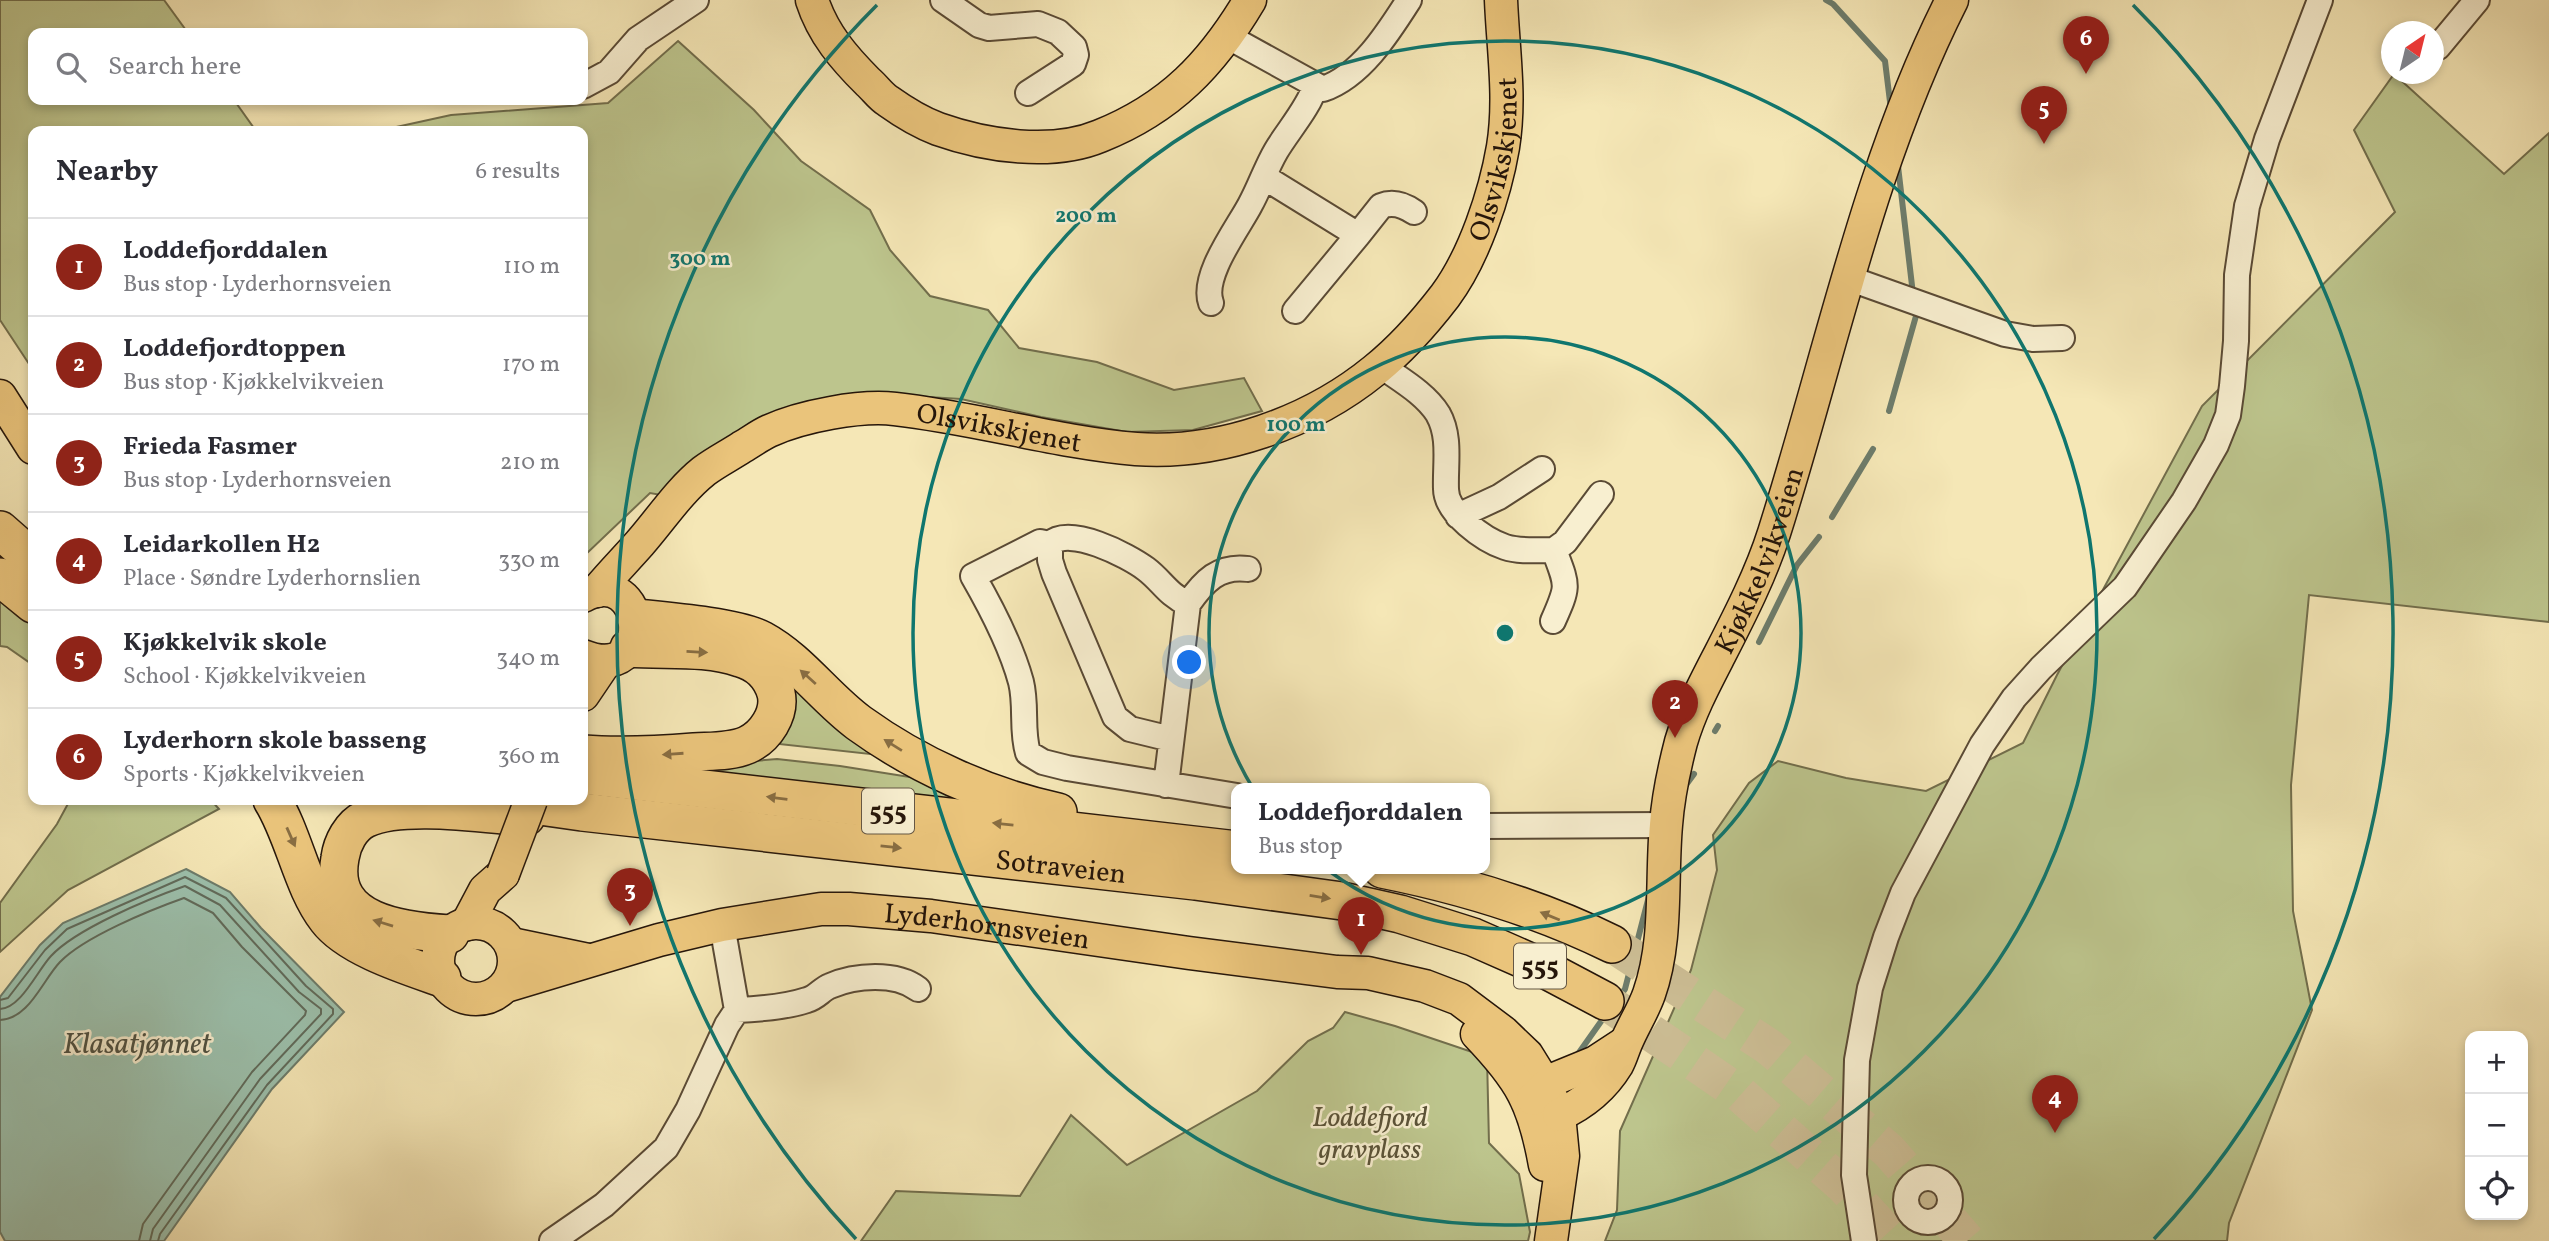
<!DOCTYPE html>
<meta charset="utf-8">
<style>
body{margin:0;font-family:Vollkorn,serif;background:#f7f7f7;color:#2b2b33}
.controls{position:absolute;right:21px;bottom:21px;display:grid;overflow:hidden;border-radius:14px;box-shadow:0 4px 10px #0003}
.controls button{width:63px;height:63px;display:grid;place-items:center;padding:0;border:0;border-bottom:2px solid #e1e1e2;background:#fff;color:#2b2b33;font:35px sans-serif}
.compass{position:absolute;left:2381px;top:21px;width:63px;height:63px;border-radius:50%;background:#fff;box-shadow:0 4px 10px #0003;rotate:35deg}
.you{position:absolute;left:1190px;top:663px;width:24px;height:24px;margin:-18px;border:5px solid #fff;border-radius:50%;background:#1a73e8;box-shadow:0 0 0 10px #1a73e833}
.badge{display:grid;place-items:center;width:46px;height:46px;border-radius:50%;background:#8f2418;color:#fff;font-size:23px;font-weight:700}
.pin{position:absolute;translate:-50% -58px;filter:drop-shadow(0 2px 4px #0008)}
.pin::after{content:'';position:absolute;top:37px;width:24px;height:21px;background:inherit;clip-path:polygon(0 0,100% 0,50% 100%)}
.popup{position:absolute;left:1231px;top:783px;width:259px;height:91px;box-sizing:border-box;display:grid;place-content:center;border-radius:14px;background:#fff;filter:drop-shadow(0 2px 5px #0005);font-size:23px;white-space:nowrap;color:#7c7c81}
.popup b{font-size:26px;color:#2b2b33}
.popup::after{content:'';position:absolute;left:50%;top:100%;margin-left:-14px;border:14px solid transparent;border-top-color:#fff}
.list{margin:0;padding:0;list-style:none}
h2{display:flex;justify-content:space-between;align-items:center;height:91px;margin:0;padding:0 28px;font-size:30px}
h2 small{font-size:23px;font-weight:400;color:#7c7c81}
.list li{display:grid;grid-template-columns:46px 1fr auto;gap:21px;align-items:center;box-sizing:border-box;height:98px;padding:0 28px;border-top:2px solid #e1e1e2}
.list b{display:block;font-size:26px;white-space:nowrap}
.list p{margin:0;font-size:23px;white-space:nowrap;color:#7c7c81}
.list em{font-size:23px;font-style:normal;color:#7c7c81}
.icon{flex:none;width:38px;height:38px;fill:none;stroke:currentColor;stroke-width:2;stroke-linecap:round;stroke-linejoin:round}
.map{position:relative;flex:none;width:2549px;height:1241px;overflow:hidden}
.search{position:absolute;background:#fff;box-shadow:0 4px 10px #0003;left:28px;top:28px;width:560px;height:77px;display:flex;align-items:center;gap:18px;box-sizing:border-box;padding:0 24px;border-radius:14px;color:#7c7c81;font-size:26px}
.panel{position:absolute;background:#fff;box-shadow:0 4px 10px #0003;left:28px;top:126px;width:560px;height:679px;border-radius:14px}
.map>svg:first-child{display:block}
.green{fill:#bdc58d;stroke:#726e4c;stroke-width:2}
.water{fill:#9cc0ac;stroke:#6d7c6b;stroke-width:2}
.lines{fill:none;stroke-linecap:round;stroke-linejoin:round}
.shore{stroke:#616b5b;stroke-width:2}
.stream{stroke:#6d7c6b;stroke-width:6}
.highway-tunnel{stroke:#ccbd94;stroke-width:37;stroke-dasharray:37 18;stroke-linecap:butt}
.minor-casing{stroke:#5a4a35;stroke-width:28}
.major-casing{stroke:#26160a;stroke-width:35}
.highway-casing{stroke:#26160a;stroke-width:40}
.minor{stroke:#f8efd0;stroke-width:24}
.major{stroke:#eac47b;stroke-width:32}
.highway{stroke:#eac47b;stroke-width:37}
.major-bridge-casing{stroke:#26160a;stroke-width:35;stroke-linecap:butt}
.major-bridge{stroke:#eac47b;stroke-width:32}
.oneway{fill:#886d42}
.ring{fill:none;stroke:#0f766e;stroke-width:3.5}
.labels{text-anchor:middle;stroke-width:5;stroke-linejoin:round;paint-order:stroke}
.shield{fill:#f8efd0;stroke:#655745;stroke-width:2}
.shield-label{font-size:26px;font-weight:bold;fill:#26160a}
.street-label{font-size:28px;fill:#26160a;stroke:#f8efd0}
.park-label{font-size:28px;font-style:italic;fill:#5b5338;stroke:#f8efd0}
.water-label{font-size:30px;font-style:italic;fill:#4f5243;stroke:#f8efd0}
.centre{fill:#0f766e;stroke:#f8efd0;stroke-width:3.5}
.ring-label{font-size:21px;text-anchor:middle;font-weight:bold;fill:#0f766e;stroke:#f8efd0;stroke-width:5;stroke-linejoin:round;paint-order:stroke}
</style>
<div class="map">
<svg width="2549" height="1241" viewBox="0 0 2549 1241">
<rect width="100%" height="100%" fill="#f5e7b6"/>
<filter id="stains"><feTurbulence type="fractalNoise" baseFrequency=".00286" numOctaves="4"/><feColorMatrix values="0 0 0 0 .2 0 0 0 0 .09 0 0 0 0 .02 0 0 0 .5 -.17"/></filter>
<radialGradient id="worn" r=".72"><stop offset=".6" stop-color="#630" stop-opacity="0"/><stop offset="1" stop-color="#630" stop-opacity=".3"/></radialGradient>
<path class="green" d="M0,0H164L188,33H33V100H234L256,131H33V370L0,320Z
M678,41L754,110L801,161L870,210L890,250L930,296L988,310L1019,348L1097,362L1174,390L1244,378L1262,411L1193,430L1127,432L1041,417L961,399L879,394L667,496L650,493L583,557V131H378L451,115L608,103Z
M2394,74L2504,174L2549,133V622L2309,595L2291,785L2293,911L2312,1010L2229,1223L2227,1241H1605L1617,1210L1620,1131L1691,970L1717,870L1713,835L1749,783L1778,761L1846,778L1926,791L2023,743L2057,675L2202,406L2395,212L2354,130Z
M0,518L33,572V665L7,647L0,646Z
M778,661L888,756L779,744C805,706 794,699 778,661Z
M777,759L840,766L935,781L1028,812L678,773L720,764Z
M70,800H211L219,809L68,890L0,952V903L57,824Z
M1345,1012L1395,1026L1487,1057L1489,1143L1519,1174L1530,1232L1528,1241H861L896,1191L1020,1196L1071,1115L1127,1165L1257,1091L1308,1041L1333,1028Z"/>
<path class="water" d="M186,869L230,892L261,928L344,1012L272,1089L164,1241H5L0,1232V997L40,945L63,923Z"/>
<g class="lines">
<path class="shore" d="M0,1000L8,998L45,950L67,929L185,877L226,898L306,986L333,1009V1014L267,1085L160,1234L158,1241
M0,1009C21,1008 37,971 51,956C76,929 148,899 185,886L220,905L299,992L321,1009V1014L260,1079L153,1229L150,1241
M0,1020C29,1019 42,981 60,962C84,937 150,910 184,898L213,913L242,947L306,1011L305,1015L252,1072L143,1224L139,1241"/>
<path class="stream" d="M1826,0L1833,4L1885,61L1891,110
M1898,166L1913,294
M1889,411L1916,316L1915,309
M1832,517L1873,449
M1759,642L1797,565L1819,537
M1715,731L1718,726
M1683,789L1694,774
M1618,999L1625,989L1649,896
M1578,1054L1607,1013"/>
<path class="highway-tunnel" d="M1612,944L1769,1047L1889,1151L1967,1241
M1605,1001L1739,1093L1845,1187L1894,1241"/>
<g class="minor-casing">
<path id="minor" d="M943,0L979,25L989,28L1038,24L1058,32L1074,47L1076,55L1073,64L1028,93
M1227,36L1323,89C1361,76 1388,33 1409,0
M2438,47L2477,0
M583,86L609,72L638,39L696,0
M1264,177L1358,235L1295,311
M1358,235L1381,206C1393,201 1404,205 1414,212
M1848,278L2005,334L2033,339L2062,338
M1211,303C1201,276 1238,228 1250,205C1260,187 1266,168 1276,151C1287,132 1310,106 1315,86
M1380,365C1399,379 1425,393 1438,414C1451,437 1445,464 1446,489C1446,513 1484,540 1505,547C1520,552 1538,550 1554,550C1568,587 1569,585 1553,621
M1458,516L1499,497L1542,469
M1050,544L1040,542L973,576C992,609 1011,645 1021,682C1027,706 1021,730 1028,753L1043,762L1067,768L1237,796
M1554,550L1565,542L1601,494
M1171,739L1130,729L1115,717L1054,573L1050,560V544C1069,525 1127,555 1146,569C1162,581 1167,594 1188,604
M1166,785L1188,604C1204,581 1219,565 1248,569
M1485,826L1666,825
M737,1010C760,1009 786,1007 807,1000C816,998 822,989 830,986C855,975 896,972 918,989
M1906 1200a22 22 0 1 1 44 0a22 22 0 1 1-44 0Z
M552,1241L604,1205L666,1148L688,1110L727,1025L737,1010L722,925
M1864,1241L1854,1175L1857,1060L1870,988L1886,937L1903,893L1982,745L2014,698L2041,668L2125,587L2184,501L2216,445L2228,415L2232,386L2236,341L2237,275L2247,206L2267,139L2320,0"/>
</g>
<g class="major-casing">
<g id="major">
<path d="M812,0C823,34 844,58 868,82C875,88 880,96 888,101C902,111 922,123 938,129C986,146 1052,156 1100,136C1170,108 1212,64 1250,0"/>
<path d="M0,396L33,448"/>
<path id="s1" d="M597,591C611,574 626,559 640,543C661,519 679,491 704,471C716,462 730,455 742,447C751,442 760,435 769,431C802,416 860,405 895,409C976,418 1055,442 1136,449C1219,455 1310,423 1375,370C1400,350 1425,322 1445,296C1474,257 1495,194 1503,147C1511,98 1503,49 1501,0"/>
<path d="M583,596C647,562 658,686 583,656"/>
<path d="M583,695L606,661"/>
<circle cx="476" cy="961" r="38"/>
<path d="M467,924L485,890L503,874"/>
<path d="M511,944L588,960"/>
<path id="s2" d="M506,986L659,940L722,925L821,909H849L931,916L1189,953L1337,972L1368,973L1425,986L1459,999L1503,1032L1527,1055L1545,1084L1559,1115L1563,1156L1551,1241"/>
<path d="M1477,1034C1521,1080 1534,1103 1545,1165"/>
<path d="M1533,1099L1552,1080L1596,1062L1625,1043"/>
<path id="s3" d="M1559,1115C1583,1104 1603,1088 1617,1065C1621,1058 1623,1050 1626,1043C1633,1026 1643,1011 1649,994C1668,940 1661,881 1666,825C1668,798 1674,769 1681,742C1690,711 1705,683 1720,654C1740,615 1761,574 1774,533C1831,354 1867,168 1952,0"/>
</g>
</g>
<g class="highway-casing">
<g id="highway">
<path d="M0,530L33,559"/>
<path d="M0,577L33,604"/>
<path d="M636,618C665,621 738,627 762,640C799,660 825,698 859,723C917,765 988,797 1058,812"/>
<path d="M583,754C620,757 657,755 694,752C712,751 731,752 747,745C765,737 781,714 776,693C771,676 758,663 740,658C705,646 665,651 629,648"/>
<path d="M583,775L1237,850"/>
<path d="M272,800C294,835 302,887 327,919C349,948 408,966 442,978"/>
<path id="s4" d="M498,800L582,812L1195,881L1342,901L1400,914L1473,937L1539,966L1605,1001"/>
<path d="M1382,869C1462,885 1539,908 1612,944"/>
<path d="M450,934C403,931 328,923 340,858C342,843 351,826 365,819C402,801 484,814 526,817"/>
</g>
</g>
<use href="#minor" class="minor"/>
<use href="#major" class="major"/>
<use href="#highway" class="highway"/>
<g class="major-bridge-casing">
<path id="major-bridge" d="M503,874L531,800"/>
</g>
<use href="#major-bridge" class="major-bridge"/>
</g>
<defs><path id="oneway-solid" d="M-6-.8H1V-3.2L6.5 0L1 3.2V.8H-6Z" transform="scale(1.75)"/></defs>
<g class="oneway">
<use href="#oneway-solid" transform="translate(697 652) rotate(3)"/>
<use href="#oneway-solid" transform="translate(808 677) rotate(-138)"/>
<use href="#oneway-solid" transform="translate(893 745) rotate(-148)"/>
<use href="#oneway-solid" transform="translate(673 754) rotate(176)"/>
<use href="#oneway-solid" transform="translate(777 798) rotate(-173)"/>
<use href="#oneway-solid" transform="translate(1003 824) rotate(-174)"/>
<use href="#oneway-solid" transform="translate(291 837) rotate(66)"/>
<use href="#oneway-solid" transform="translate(891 847) rotate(6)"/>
<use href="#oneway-solid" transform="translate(1320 897) rotate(9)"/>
<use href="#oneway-solid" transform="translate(1550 916) rotate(-158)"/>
<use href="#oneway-solid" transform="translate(383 923) rotate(-163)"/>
</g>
<g class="ring">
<circle cx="1505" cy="633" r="296"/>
<circle cx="1505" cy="633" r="592"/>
<path d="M856 1239A888 888 0 0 1 877 5M2133 5A888 888 0 0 1 2154 1239"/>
</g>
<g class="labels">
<g class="shield">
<rect x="862" y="788.5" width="52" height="45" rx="5"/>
<rect x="1514" y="943.5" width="52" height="45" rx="5"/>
</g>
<g class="shield-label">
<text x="888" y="820">555</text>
<text x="1540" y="975">555</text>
</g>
<g class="street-label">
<text dy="10" stroke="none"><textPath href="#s1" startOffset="1118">Olsvikskjenet</textPath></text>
<text dy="10" stroke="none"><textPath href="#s1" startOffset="472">Olsvikskjenet</textPath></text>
<text dy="10" stroke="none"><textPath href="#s3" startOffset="609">Kjøkkelvikveien</textPath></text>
<text dy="10" stroke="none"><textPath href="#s4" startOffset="567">Sotraveien</textPath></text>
<text dy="10" stroke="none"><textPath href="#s2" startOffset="492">Lyderhornsveien</textPath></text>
</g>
<g class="park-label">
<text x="1370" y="1126">Loddefjord<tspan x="1370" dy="32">gravplass</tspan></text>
</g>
<g class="water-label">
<text x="137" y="1053">Klasatjønnet</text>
</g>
</g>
<circle cx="1505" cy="633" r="10" class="centre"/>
<g class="ring-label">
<text x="1086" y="222">200 m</text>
<text x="700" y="265">300 m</text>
<text x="1296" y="431">100 m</text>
</g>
<rect width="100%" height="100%" filter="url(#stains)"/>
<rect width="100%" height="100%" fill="url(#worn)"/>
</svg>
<div class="controls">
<button>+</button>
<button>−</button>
<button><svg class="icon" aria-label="locate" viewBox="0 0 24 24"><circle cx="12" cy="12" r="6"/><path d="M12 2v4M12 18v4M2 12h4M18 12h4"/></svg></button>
</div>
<svg class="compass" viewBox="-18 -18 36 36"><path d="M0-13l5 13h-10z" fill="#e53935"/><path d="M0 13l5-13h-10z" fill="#7c7c81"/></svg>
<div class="you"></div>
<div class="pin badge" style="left:1361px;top:955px">1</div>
<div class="popup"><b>Loddefjorddalen</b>Bus stop</div>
<div class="pin badge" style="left:1675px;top:738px">2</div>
<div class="pin badge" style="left:630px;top:926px">3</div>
<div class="pin badge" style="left:2055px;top:1133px">4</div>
<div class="pin badge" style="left:2044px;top:144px">5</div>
<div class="pin badge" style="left:2086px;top:74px">6</div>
<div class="search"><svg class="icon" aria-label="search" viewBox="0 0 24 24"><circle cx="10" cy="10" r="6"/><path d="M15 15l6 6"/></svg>Search here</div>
<section class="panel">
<h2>Nearby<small>6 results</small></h2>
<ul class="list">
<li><span class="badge">1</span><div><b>Loddefjorddalen</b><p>Bus stop · Lyderhornsveien</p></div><em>110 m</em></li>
<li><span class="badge">2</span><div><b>Loddefjordtoppen</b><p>Bus stop · Kjøkkelvikveien</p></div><em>170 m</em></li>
<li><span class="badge">3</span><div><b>Frieda Fasmer</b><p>Bus stop · Lyderhornsveien</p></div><em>210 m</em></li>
<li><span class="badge">4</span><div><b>Leidarkollen H2</b><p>Place · Søndre Lyderhornslien</p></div><em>330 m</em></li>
<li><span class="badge">5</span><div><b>Kjøkkelvik skole</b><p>School · Kjøkkelvikveien</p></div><em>340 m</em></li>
<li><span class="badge">6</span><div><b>Lyderhorn skole basseng</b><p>Sports · Kjøkkelvikveien</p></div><em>360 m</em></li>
</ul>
</section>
</div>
